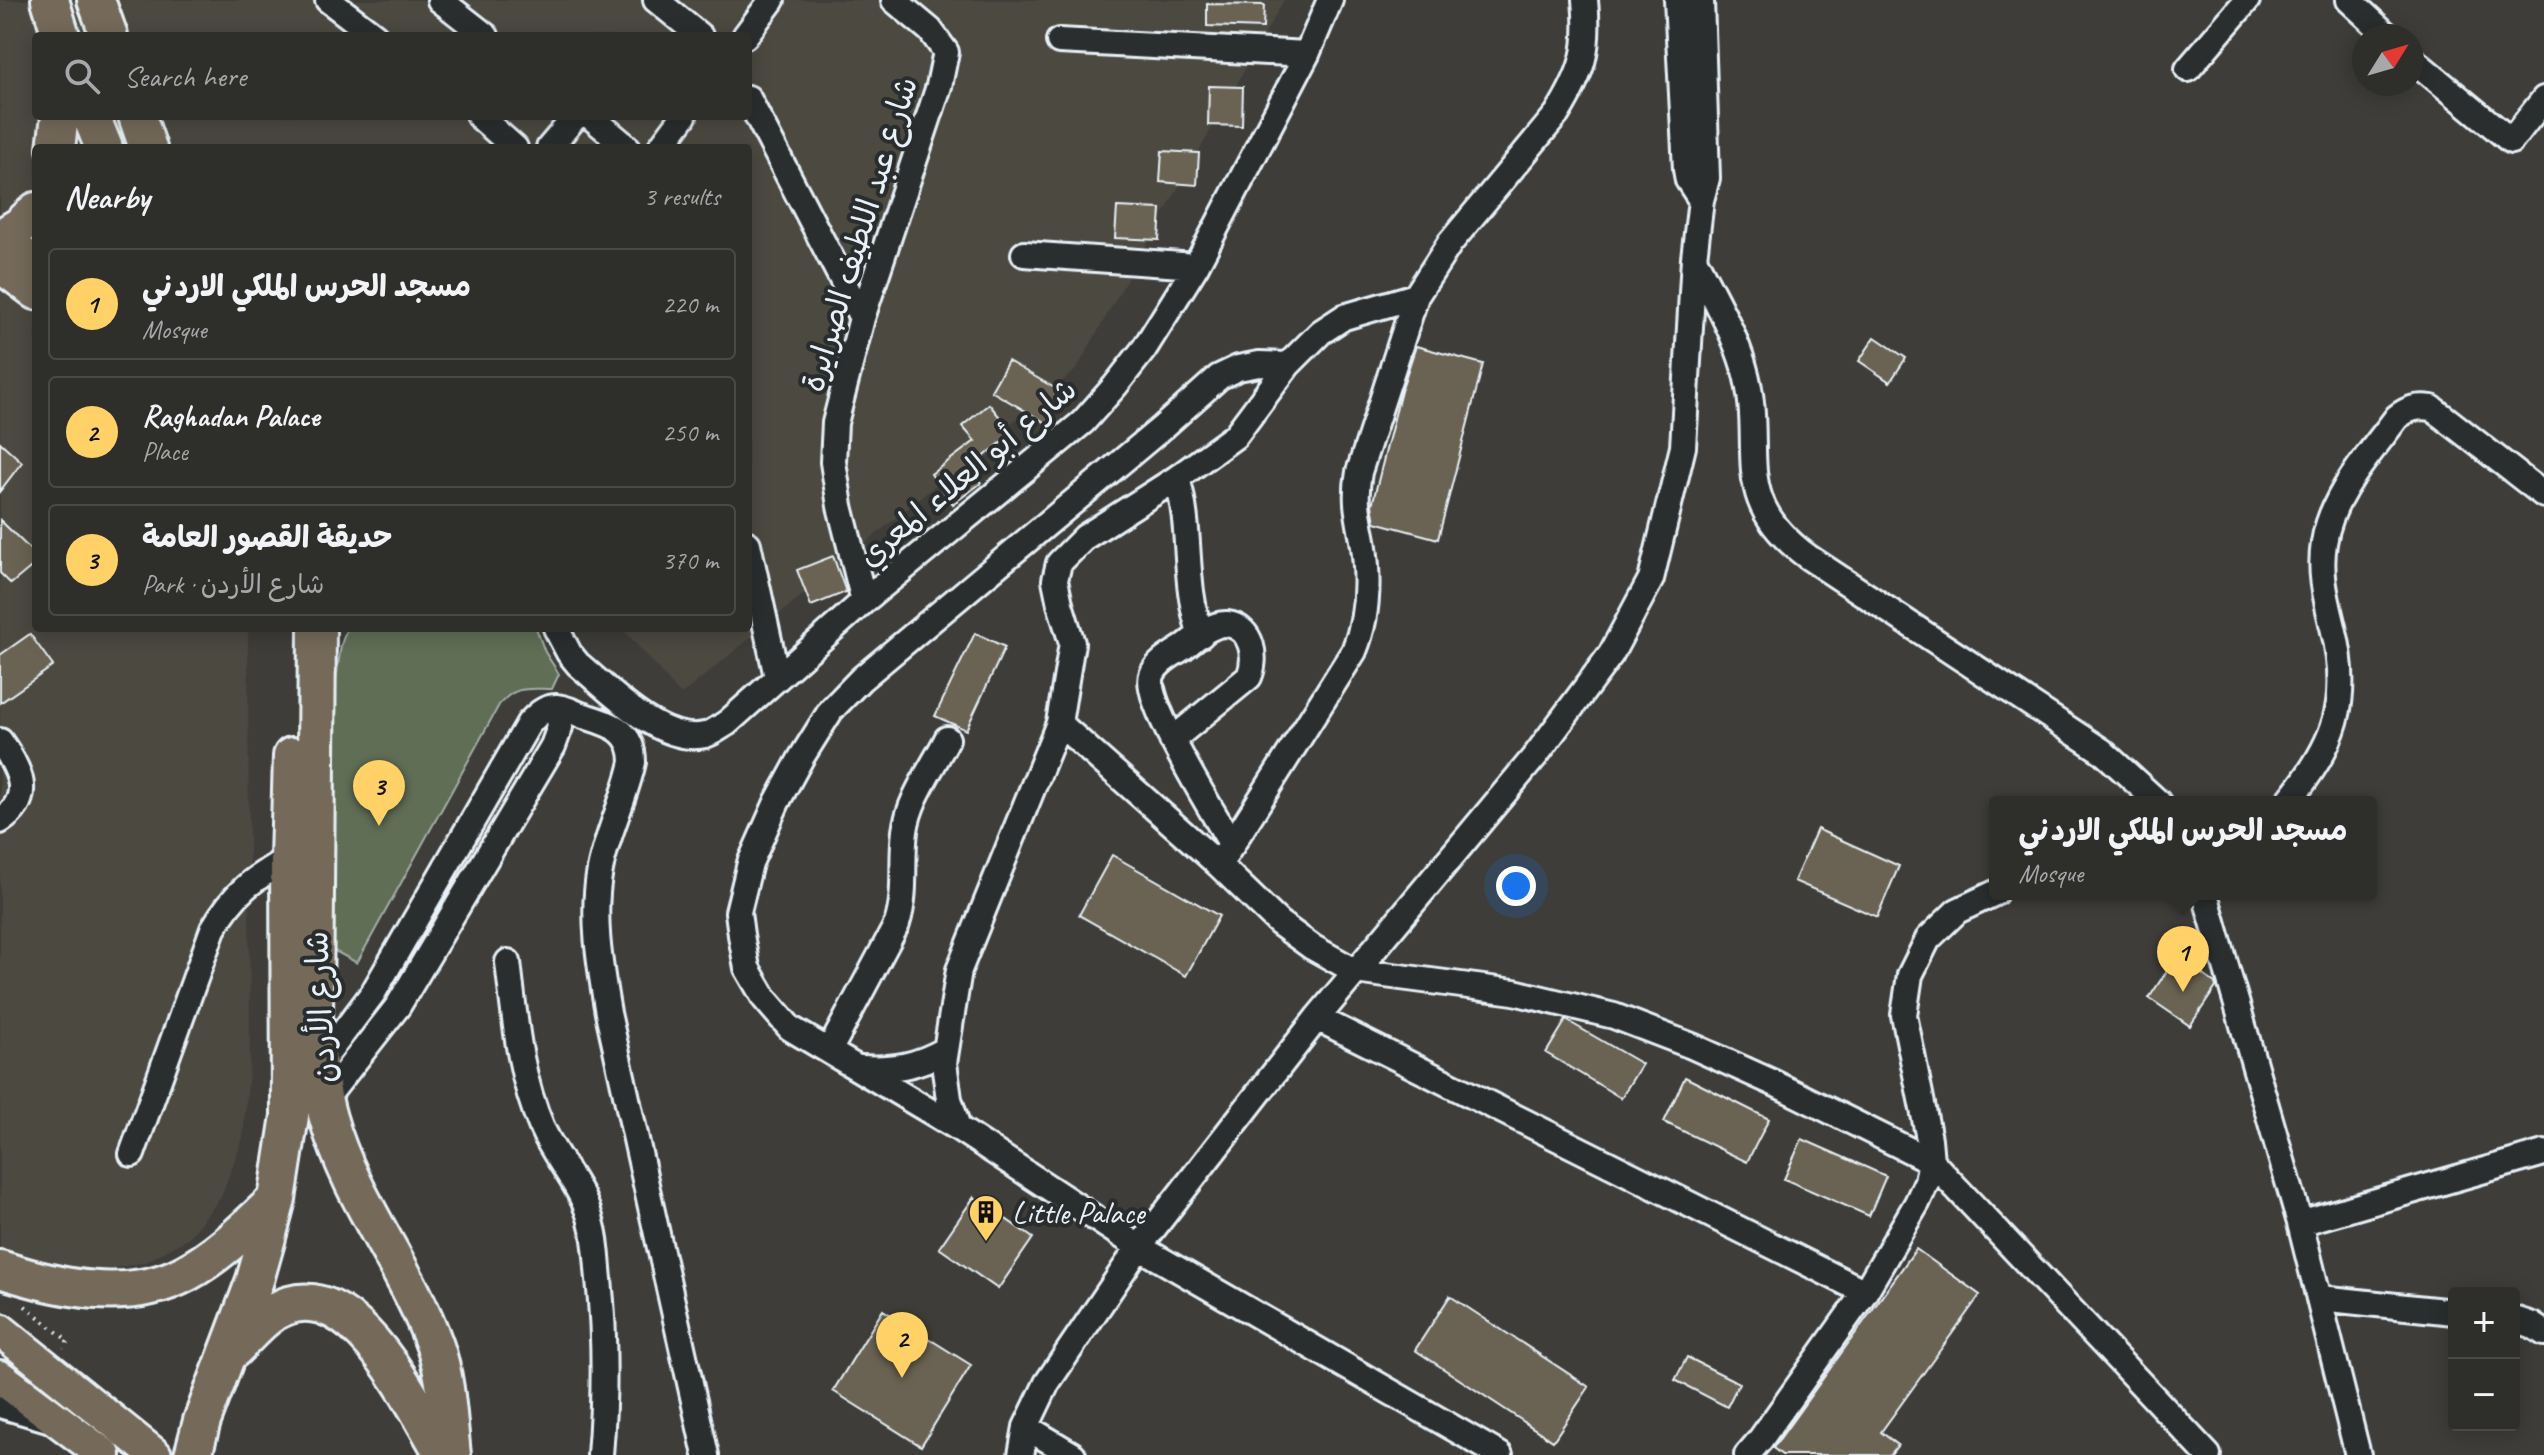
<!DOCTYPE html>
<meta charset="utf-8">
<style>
body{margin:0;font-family:Caveat,"Playpen Sans Arabic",sans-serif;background:#3a3a37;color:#f1f3f6}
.controls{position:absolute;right:24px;bottom:24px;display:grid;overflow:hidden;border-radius:8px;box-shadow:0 4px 20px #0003}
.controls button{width:72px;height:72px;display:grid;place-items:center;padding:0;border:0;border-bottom:2px solid #494a47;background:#2e2e2b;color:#f1f3f6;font:40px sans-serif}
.compass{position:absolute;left:2352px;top:24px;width:72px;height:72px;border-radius:50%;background:#2e2e2b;box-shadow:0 4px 20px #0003;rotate:53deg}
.you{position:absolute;left:1516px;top:886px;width:28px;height:28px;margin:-20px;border:6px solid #fff;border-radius:50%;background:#1a73e8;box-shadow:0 0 0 12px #1a73e833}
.badge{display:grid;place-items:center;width:52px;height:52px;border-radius:50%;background:#ffd166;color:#111;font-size:26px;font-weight:700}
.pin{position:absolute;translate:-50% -66px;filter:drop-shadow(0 2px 4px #0008)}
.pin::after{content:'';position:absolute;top:42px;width:28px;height:24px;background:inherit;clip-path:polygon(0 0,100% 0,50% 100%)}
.popup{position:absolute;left:1989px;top:796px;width:388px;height:104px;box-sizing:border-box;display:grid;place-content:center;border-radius:8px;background:#2e2e2b;filter:drop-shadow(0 2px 6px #0005);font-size:26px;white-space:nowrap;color:#a7a8a9}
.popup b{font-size:30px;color:#f1f3f6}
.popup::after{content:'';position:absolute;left:50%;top:100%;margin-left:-16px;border:16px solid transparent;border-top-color:#2e2e2b}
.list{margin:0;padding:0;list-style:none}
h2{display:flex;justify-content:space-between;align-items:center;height:104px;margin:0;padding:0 32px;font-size:34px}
h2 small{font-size:26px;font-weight:400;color:#a7a8a9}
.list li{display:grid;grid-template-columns:52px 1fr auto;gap:24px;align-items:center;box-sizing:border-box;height:112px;margin:0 16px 16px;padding:0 16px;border:2px solid #494a47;border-radius:8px}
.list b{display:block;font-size:30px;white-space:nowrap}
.list p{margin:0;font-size:26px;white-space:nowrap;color:#a7a8a9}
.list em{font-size:26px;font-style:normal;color:#a7a8a9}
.icon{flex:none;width:44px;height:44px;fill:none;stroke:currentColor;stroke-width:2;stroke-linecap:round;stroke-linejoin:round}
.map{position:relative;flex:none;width:2544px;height:1455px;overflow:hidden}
.search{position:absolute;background:#2e2e2b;box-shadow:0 4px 20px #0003;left:32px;top:32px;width:720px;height:88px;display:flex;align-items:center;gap:20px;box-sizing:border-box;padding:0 28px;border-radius:8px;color:#a7a8a9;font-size:30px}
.panel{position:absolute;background:#2e2e2b;box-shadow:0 4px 20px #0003;left:32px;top:144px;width:720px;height:488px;border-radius:8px}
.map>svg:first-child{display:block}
.built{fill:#4c4841;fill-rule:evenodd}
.green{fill:#606e57;stroke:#a4b0a8;stroke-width:2}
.building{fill:#6b6353;stroke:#e8f1f8;stroke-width:2}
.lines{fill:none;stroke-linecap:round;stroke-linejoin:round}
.minor-casing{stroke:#e8f1f8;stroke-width:30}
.major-casing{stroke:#e8f1f8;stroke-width:38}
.highway-casing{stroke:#e8f1f8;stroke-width:42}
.path{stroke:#e8f1f8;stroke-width:4;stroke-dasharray:2 6;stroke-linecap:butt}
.minor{stroke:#2a2d2e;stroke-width:24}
.major{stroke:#746a5a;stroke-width:32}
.highway{stroke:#746a5a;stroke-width:36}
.labels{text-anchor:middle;stroke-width:8;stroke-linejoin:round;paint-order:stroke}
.street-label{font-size:32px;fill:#e8f1f8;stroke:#2a2d2e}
.poi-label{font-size:32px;fill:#e8f1f8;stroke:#2a2d2e;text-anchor:start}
</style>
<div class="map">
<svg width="2544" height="1455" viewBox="0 0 2544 1455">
<rect width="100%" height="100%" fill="#3e3d39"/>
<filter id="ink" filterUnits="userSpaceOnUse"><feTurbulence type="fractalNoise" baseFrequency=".0125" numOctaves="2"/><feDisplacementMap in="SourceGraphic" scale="16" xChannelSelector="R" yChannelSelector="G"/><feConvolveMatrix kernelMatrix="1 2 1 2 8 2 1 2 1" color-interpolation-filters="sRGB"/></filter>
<g filter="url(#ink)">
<path class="built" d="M0,0H1284L1076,370L681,695L622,628H748V148H36V628H253L248,633L250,1057L243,1138L221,1197L189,1238L146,1262L99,1271L41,1265L0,1253ZM36,36H748V116H36Z"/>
<path class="green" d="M347,628H536L545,652L559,674L552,689C528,689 515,685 499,705L357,963L333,950L321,929L330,722L341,645Z"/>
<path class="building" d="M1207,4L1264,5L1263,28L1207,26Z
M1209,86L1243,87L1242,126L1208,125Z
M1162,151L1199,153L1197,185L1160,182Z
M1117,207L1161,209L1159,240L1115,238Z
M1875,337L1906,358L1890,382L1859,361Z
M1416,346L1483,364L1438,539L1375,522L1372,505L1401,391Z
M1008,361L1065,394L1048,424L991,391Z
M989,404L1013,433L970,468L981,483L953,504L931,474L975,441L962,426Z
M0,442L22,462L0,491Z
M0,520L36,555V563L11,584L0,573Z
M833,556L846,592L811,606L797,570Z
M975,633L1005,647L966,730L935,716Z
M30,634L53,666L0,703V655Z
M1817,829L1899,866L1877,917L1794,881Z
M1112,855L1219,916L1186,976L1079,915Z
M2176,957L2215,983L2216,987L2190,1026L2149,998Z
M1566,1020L1642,1064L1621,1098L1546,1053Z
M1685,1077L1769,1119L1747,1162L1664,1122Z
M1802,1139L1886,1176L1869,1216L1784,1179Z
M974,1197L1033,1238L998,1289L939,1248Z
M1916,1249L1980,1295L1881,1432L1898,1445L1890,1455H1782L1773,1448Z
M1450,1296L1589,1387L1553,1441L1415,1350Z
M883,1310L971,1365L921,1446L833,1391Z
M1687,1357L1739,1383L1727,1407L1675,1380Z"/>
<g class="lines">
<g class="minor-casing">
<path id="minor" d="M328,0L375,36
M440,0L486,36
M656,0L700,36
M1677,0L1686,169L1688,180L1701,200
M2349,0L2388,36
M745,36L772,0
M1059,41L1307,54
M2412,59L2511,141L2544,99
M2188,69L2247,0
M748,98L862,318
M479,116L515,148
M590,116L628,148
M549,148L576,116
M660,148L684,116
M1024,254L1196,266
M1695,260C1712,294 1733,329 1744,367C1768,448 1725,496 1808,557L2102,751L2158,802
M1288,365L1259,364L1238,368L1219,377L1163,427L861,679L831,710L801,758L777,802L750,863L738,912L741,935L747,968L765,999L790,1028L958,1128L1139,1247L1500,1455
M1177,478C1193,533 1182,580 1201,635
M748,544L777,677
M864,601L840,506L833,462L835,423L862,318L939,86L946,52L930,30L894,0
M556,628L569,653L578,664C609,690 661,745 705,735C713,733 720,727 727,723L864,601L1083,422L1115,386L1144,349L1196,266L1307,54L1330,0
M1059,723L1219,865L1279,923L1312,947L1355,971L1514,992L1614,1016L1692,1046L1774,1083L1931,1161L2208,1455
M1172,740L1249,677C1257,659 1253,627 1227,624C1211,623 1196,638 1184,647C1173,654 1157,662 1152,675C1142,699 1216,817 1232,845
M0,741C19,768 36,798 0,821
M2288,802C2335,744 2352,702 2333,627C2326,598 2319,573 2324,543C2331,495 2370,454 2397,417C2409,408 2417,406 2432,408L2544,495
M1219,865L1354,651C1369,615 1369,578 1363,540C1358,514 1354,499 1359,472L1416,296L1450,243L1557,114C1583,72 1590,50 1585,0
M2205,894L2300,1223L2358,1455
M508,962C515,1019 519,1075 542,1128C557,1162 584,1188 592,1225C597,1242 597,1261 599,1279C605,1337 605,1396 600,1455
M1317,1018L1865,1292
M829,1051L897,924C907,893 901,863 905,831C909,799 933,767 947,739
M318,1066L373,993L529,723C536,716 544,707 556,707C564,707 573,712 581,715C608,724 633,728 633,762C625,799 607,833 600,870C591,917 600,966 608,1013L706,1455
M861,1068C893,1070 917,1066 945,1050
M325,1099L398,1006L553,746L560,727L557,707
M958,1128L949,1099L944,1063L959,970L1059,723L1072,643L1060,604L1055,580L1059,563L1085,537L1177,478L1235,436L1288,365L1321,332L1344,317L1416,296
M132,1154L213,929C234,892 254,878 289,858
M2300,1223L2544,1153
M2320,1298L2454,1312
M2514,1319L2532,1325L2544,1333
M0,1405L48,1419
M1026,1427L1073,1455
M1021,1455L1026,1427L1047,1383L1139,1247L1317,1018L1536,755L1611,654L1651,579L1683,447L1694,258L1701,200L1707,178L1701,0
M1747,1455L1760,1440L1865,1292L1917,1203L1927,1181L1931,1161L1929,1139L1904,1015L1910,975L1928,939L1957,911L1995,893"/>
</g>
<g class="major-casing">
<path id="major" d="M0,241L36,261
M0,266L36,293
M0,1330L155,1455
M0,1377L104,1455"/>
</g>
<g class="highway-casing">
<path id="highway" d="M50,0L61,36
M96,0L109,36
M91,116L104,148
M137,116L148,148
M56,148L60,116
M0,238L20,226L36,211
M317,628L314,1021C317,1053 319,1087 328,1118C351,1200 407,1267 435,1346C447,1380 448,1419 452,1455
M0,1269C58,1288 129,1304 186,1273C221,1254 248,1226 277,1199
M233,1350C246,1338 258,1322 274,1312C351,1265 414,1407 444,1455
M193,1455L202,1421L255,1280L266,1241L277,1199L290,1116L289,858L292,756"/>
</g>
<path class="path" d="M25,1306L68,1341L63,1348"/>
<use href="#minor" class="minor"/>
<use href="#major" class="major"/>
<use href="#highway" class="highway"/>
</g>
</g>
<defs>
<g id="building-pin" transform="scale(1.8)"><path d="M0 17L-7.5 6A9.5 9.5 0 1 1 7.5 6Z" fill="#ffd166" stroke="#2a2d2e"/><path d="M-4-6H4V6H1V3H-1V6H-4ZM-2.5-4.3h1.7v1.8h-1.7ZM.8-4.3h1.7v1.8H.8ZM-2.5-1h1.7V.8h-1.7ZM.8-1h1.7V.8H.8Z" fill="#111"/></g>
</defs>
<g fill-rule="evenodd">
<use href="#building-pin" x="986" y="1212"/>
</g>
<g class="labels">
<g class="street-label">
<text transform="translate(859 234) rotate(-73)" y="11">شارع عبد اللطيف الصرايرة</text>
<text transform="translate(967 472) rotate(-40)" y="11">شارع أبو العلاء المعري</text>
<text transform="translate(320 1007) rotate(-93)" y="11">شارع الأردن</text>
</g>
<g class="poi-label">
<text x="1012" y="1223">Little Palace</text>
</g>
</g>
</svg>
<div class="controls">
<button>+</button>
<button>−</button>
</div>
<svg class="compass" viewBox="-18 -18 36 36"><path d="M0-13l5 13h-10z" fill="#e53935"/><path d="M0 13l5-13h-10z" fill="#a7a8a9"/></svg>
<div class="you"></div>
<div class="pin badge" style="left:2183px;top:992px">1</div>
<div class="popup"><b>مسجد الحرس الملكي الاردني</b>Mosque</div>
<div class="pin badge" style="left:902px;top:1378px">2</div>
<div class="pin badge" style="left:379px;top:826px">3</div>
<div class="search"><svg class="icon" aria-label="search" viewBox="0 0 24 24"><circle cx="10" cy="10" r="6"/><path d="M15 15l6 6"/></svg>Search here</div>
<section class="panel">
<h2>Nearby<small>3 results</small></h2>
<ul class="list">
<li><span class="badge">1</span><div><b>مسجد الحرس الملكي الاردني</b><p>Mosque</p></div><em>220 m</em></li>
<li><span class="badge">2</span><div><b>Raghadan Palace</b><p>Place</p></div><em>250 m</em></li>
<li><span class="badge">3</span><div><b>حديقة القصور العامة</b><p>Park · شارع الأردن</p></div><em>370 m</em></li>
</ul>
</section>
</div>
